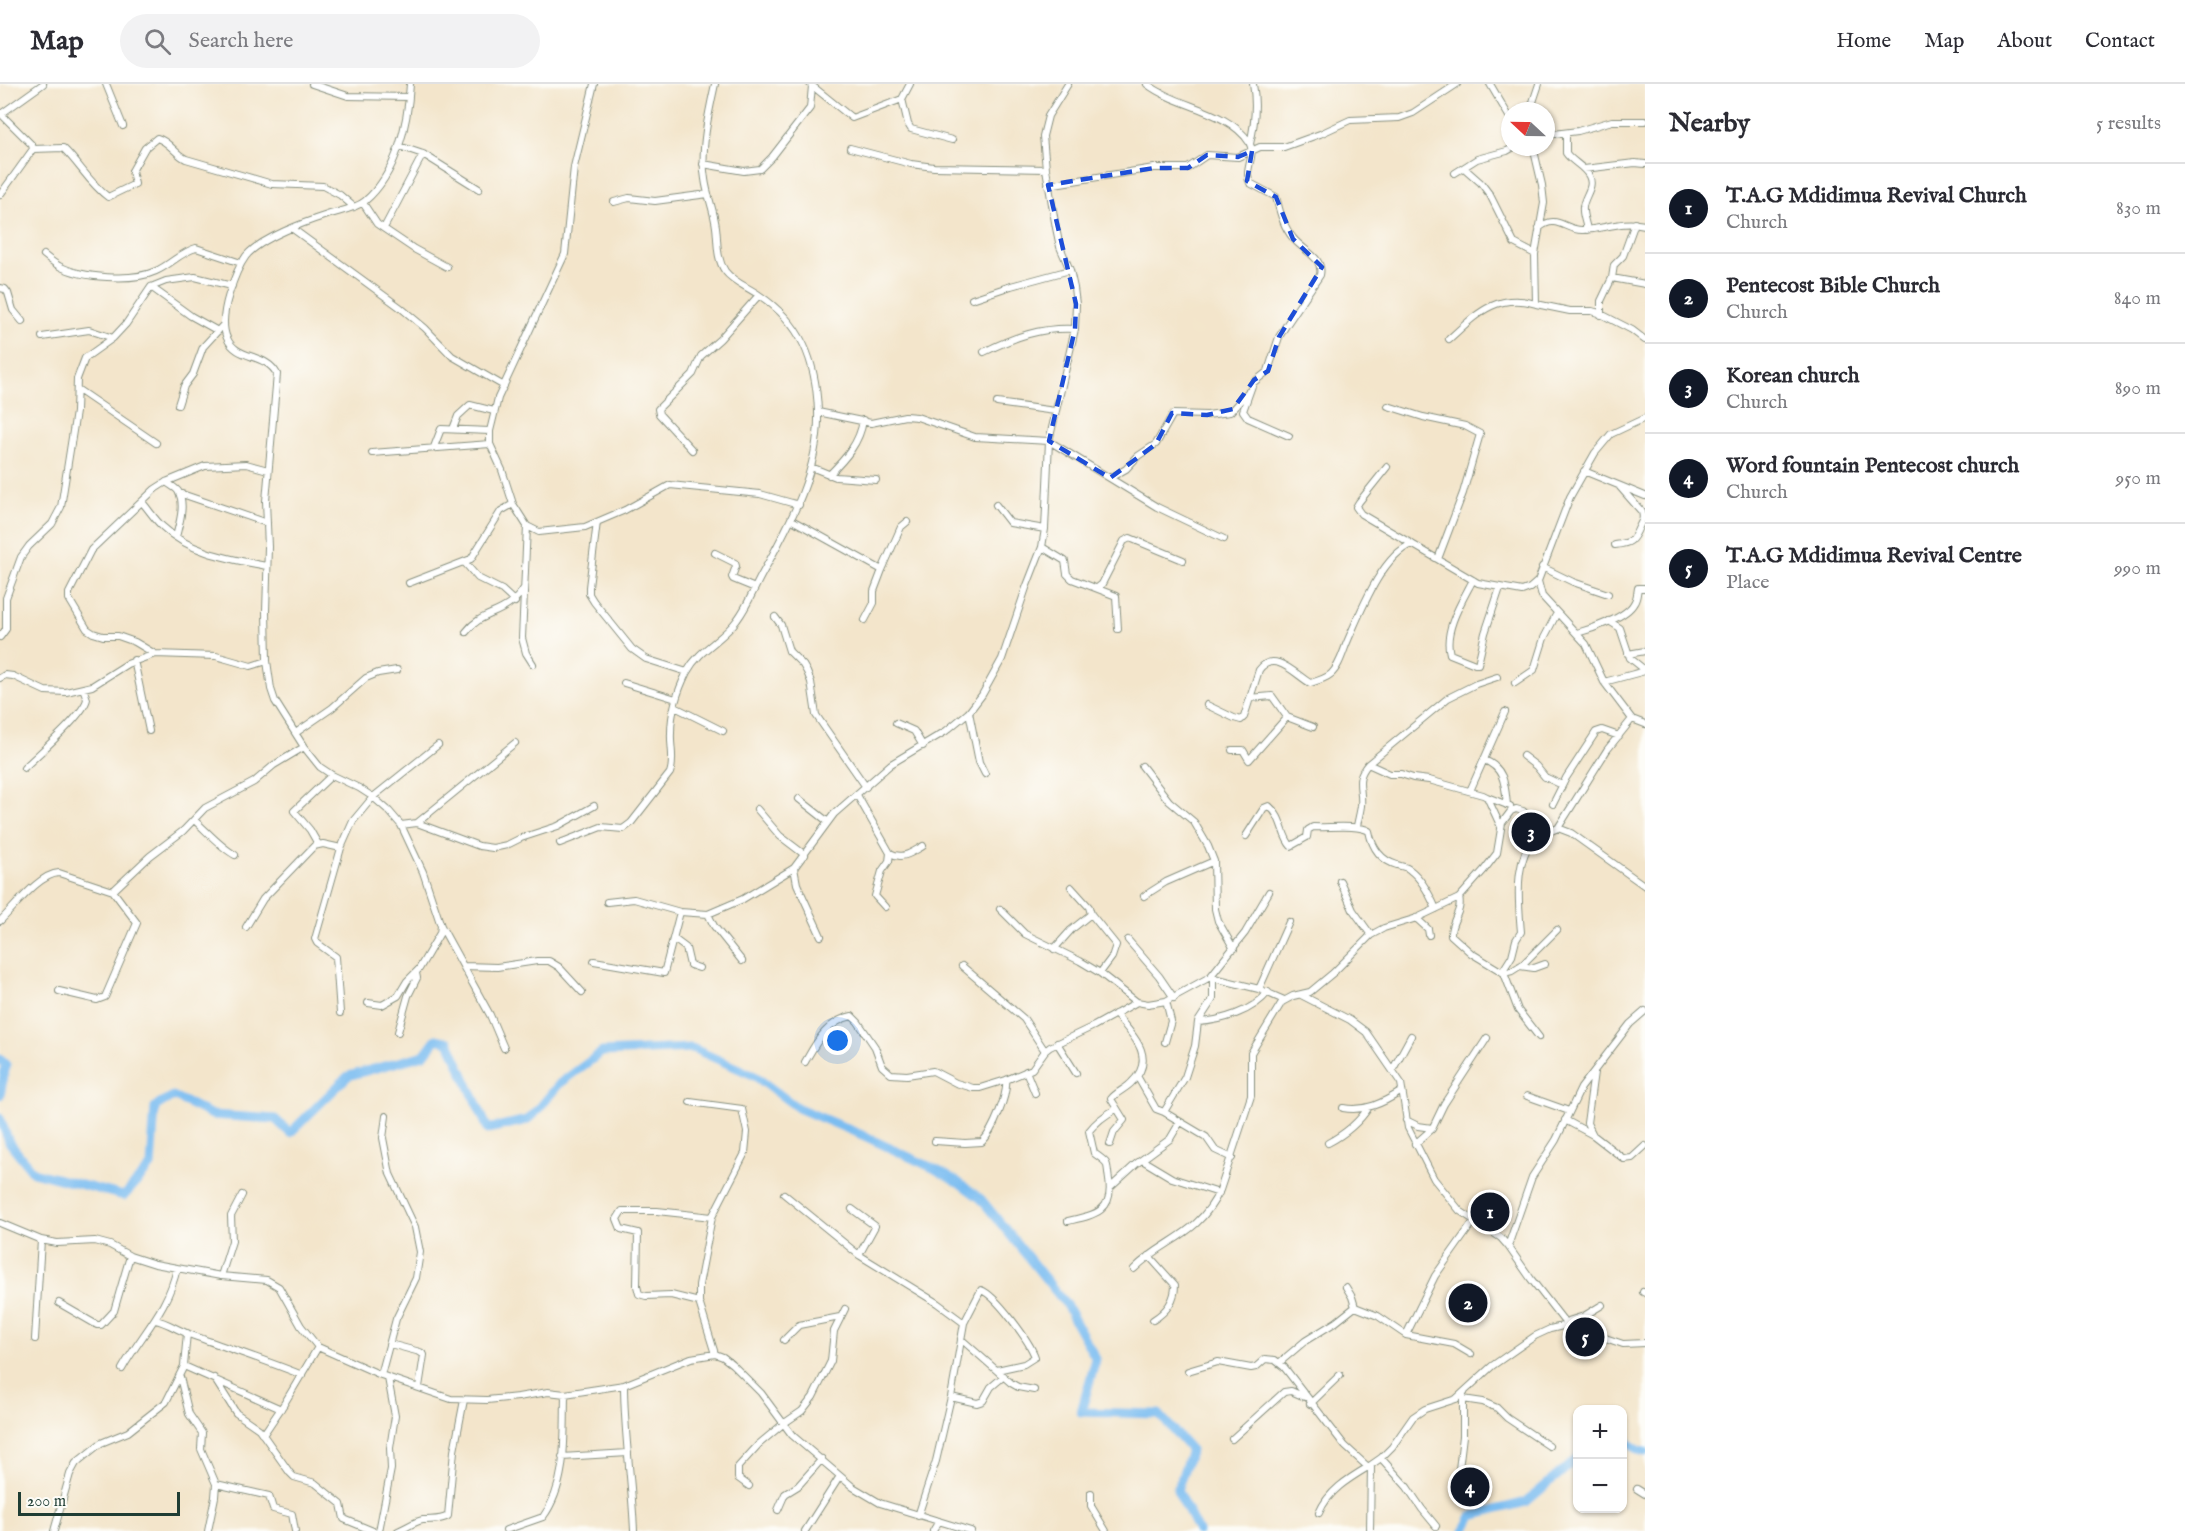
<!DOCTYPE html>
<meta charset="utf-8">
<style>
body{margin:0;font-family:"IM FELL English",serif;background:#f2f2f3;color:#2b2b33}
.controls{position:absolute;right:18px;bottom:18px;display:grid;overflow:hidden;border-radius:12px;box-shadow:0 2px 4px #0004}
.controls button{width:54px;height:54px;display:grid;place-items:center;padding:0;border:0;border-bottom:2px solid #e1e1e2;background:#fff;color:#2b2b33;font:30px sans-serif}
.compass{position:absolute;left:1501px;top:18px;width:54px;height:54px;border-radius:50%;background:#fff;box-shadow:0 2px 4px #0004;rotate:292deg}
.scale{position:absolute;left:18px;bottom:15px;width:162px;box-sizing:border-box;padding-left:6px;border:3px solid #1f3d34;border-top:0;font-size:16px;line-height:21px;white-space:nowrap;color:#1f3d34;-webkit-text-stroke:4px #fdfcf7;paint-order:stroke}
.you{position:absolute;left:838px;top:957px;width:21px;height:21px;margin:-15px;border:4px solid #fff;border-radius:50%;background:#1a73e8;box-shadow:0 0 0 9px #1a73e833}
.badge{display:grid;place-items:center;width:39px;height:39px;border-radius:50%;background:#111827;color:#fff;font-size:20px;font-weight:700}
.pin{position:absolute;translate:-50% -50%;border:3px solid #fff;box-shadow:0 2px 6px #0006}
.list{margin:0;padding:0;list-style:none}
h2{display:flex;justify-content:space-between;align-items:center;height:78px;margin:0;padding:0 24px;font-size:26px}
h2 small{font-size:20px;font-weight:400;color:#7c7c81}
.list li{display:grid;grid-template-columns:39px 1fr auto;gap:18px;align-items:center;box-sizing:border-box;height:90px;padding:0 24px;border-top:2px solid #e1e1e2}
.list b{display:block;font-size:22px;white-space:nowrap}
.list p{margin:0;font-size:20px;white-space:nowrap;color:#7c7c81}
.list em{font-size:20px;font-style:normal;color:#7c7c81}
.icon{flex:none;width:33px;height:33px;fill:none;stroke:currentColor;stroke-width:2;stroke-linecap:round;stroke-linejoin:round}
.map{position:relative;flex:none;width:1645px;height:1447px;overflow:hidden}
header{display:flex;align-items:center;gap:36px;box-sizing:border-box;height:84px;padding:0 30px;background:#fff;border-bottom:2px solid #e1e1e2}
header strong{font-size:28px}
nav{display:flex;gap:33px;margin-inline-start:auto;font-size:21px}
.search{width:420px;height:54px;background:#f2f2f3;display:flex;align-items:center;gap:15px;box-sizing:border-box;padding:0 21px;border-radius:33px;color:#7c7c81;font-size:22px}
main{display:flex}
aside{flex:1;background:#fff}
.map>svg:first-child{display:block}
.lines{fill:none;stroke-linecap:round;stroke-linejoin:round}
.river{stroke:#7cbdf1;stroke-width:9}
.street-casing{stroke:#899180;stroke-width:8}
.street{stroke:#fff;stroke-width:6}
.marked{fill:none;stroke:#1d4ed8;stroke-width:4.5;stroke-dasharray:12 8;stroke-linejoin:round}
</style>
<header>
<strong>Map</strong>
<div class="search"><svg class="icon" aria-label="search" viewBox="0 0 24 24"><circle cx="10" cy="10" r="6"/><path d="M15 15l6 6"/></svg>Search here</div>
<nav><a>Home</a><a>Map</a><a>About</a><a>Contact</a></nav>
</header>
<main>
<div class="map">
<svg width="1645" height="1447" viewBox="0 0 1645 1447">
<rect width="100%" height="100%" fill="#fdfcf7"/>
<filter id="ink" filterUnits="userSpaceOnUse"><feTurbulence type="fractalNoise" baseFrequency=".0167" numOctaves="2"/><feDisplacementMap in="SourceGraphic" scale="12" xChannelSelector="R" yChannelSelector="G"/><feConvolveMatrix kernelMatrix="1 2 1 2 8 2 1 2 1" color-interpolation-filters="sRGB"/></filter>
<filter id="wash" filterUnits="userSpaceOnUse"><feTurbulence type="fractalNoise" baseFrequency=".008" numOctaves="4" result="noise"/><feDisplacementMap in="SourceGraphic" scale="24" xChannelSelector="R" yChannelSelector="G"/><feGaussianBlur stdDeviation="1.35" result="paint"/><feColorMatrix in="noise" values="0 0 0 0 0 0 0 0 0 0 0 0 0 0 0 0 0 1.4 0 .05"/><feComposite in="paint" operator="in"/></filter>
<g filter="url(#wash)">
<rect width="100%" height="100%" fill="#f3e5cb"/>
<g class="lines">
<path class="river" d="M0,975L6,981L0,1011
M0,1034L9,1058L33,1088L124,1112L151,1082L155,1023L173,1012L212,1031L275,1035L290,1049L348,992L424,971L436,955L449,958L488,1045L527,1036L536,1028L560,999L602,968L692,964L755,992L798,1024L862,1051L935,1085L958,1098L981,1115L1065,1219L1096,1275L1081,1328L1159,1330L1191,1366L1177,1406L1198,1447
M1622,1353L1638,1366L1645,1368
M1464,1447L1472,1432L1526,1418L1578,1374"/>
</g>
</g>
<g filter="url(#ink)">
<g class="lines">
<g class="street-casing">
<path id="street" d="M106,0L123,42
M312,0L348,12L409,13
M594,0L574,83L565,170L498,314L490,347V360L502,386L513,420L527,442L539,448L585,443L625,426L670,401L760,410L799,421
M810,0L852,34L902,15L910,0
M1147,0C1177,23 1228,26 1249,58C1257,71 1243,86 1250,99L1276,113C1280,128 1283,142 1293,154C1303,167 1324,173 1320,191L1287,240L1279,253L1268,287L1253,299L1243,327L1248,334L1289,352
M1490,0L1510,34
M902,15L908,40L911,45L952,56
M1530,27L1539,0
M0,29L32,61L33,65L0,111
M1,30L43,0
M1566,49V69C1572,78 1584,82 1589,92C1595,103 1584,112 1583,123C1582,131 1586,138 1587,146
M1546,51L1578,47L1612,37H1645
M1250,60C1255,39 1257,21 1253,0
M399,62L423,70L479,105
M850,64L911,80L934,83L1046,85
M33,65L63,64C79,79 90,100 108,113L135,100L132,87L145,64L157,54C169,57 175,70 186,75L272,100L323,102L340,111L354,123
M1535,71L1542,101L1544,119L1535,170L1536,220L1570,227H1592L1599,229L1632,246L1645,256
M703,80L744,87L760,85L772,73L810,24L812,2
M1464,84L1481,99L1490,111L1514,159L1535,170
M1584,85L1635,79L1645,80
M1455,89L1477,75L1507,67L1514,63
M1048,101L1154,84H1188L1207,71L1238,73L1260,63H1284L1320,50L1350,36L1399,34L1413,29L1457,0
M614,118L629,114L655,117L708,110
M363,119L377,140L414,165L447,183
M384,144L423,70
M1539,144C1557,129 1565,147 1583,146C1606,145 1620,136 1645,141
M293,145L401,224L425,244L452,272L504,302
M44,171C49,175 54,179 59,182C82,194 132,198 156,187C170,181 181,168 196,164L241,179
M1612,194L1614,181L1623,172L1635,139
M151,203L191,232L218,247
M0,204L5,205L8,209L13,226L22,237
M972,215L1011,202L1070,186
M1601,231V217L1612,194L1645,200
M42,253L89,246L113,254
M1449,255C1476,231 1496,208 1536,220
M984,268C1014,253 1041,243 1075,245
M77,305L156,359
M997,319L1055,327
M178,321L184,302L193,290L203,263L224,240
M1388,322L1423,333L1465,342L1480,350L1463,409L1438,475
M818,328L871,339L905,332L917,333L975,353L1049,357L1157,423L1224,455
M453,345L458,332L470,321L494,327
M434,363L441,345L490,347
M692,366L659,330L658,325L693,290L701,272L720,255L759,211
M372,369L490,360
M811,383L836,393L876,396
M1387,383L1359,418L1356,423L1361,430L1478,499L1522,507L1530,504L1538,497
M1584,387L1645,412
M829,391C845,375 860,359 863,336
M1110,394L1126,385L1138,372L1156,360L1173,330L1207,331L1230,328L1248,308
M166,398C170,401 176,404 178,407C186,420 179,440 176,453
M179,409L267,439
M142,418C149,426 155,436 163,443C190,469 231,475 266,482
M996,421L1010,439L1045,445
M792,436L882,486
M597,438L589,503V510L594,518L632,565L646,575L687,588
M527,442L522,554L526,569L533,580
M1615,461C1631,459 1633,457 1639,443C1642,437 1644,435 1642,428L1620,403
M1042,463L1065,477L1067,490L1072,495L1116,512L1118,545
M715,469L735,479L736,482L732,493L733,495L755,504
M465,479L478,494L502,506L515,518
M1542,483L1573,498L1608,510
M1473,496C1462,517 1443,547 1450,570L1475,580H1478L1485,549L1500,504
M409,499L471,475L501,427L513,420
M1097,504L1102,500L1124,457L1130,454L1183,476
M775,533L781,541L789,567L803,581L807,588L811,598L816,631L866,703
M865,536L874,519V507L882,486L901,443L907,438
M1609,537L1620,544L1630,574L1645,586
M466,548C483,525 506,533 524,504
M1577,549C1592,545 1627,533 1634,519C1637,515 1637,509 1638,504H1645
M0,553L6,545V514L21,473L29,462L52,440L61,423L76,328L77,295L85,274L113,254L126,240L151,203L166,197L195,193L232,202
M155,570L135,558L118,552H103L93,549L87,545L69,515V509L91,466L155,405L166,398L205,382L246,380L268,386
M1628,570L1645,567
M134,576L149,647
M0,594L5,591L13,592L45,607L66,608L92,602L127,580L155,570L216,572L251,582L267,577
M1604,598L1645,587
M624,599L676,615
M1515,599L1534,586L1544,554L1557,529
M1250,614L1272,612L1287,633L1313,643
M1207,621L1234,634L1241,636L1244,633L1259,586C1274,565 1296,591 1310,599C1317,597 1325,595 1331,590C1340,582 1343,567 1348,556C1360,529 1382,471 1412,460
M675,623L723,647
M969,628L979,678L985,690
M1632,635L1645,640
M896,639L914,647L923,662
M297,648L332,624L366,594L378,589L397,586
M1232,666H1243L1249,676L1287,633
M1523,672L1536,682L1545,693L1562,701
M1484,676C1505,684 1505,701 1507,721
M1368,680L1390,690H1401L1413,694L1429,696L1483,711L1487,713L1501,743
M1142,682L1169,717L1194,738L1208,762L1214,777L1215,825L1218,837L1234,865
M24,684C38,670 84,631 87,615L83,604
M1470,707L1505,628
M857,711L890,769C902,776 911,769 923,762
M1487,713L1510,722
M799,715L827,737
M1553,720L1566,694L1596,648L1602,646L1619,652
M757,725L780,752L805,771
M194,736C207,747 220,763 235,771
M417,739L515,659
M401,741L417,739L479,762L493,764L507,761L521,754L558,742L594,722
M1357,742C1358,736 1360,729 1361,722C1363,704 1354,696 1368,680L1448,614L1476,600L1497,593
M1558,744L1571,749L1645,802
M1246,752L1264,724L1269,722C1283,733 1281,751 1291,762L1307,753L1308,746L1313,743C1328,744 1357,740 1369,747C1372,763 1380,776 1397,781C1402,783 1406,782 1410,786C1422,795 1430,811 1436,825
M560,759L601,743L623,745L631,739L670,689C675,675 670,663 671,649C671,628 678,606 687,588C700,564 722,557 737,536C747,523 753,507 761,492C789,441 820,387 818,327C816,276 801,239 759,211C748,203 733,198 725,187C716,174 718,158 716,143C714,127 707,111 705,95C700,67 709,27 715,0
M318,760L310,746L294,727L332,691
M794,784L797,800L821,852
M1340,797L1353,826L1371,851
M1144,812L1166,798L1214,777
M1459,814C1463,827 1450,838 1451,851L1471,869L1504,889L1512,887L1523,880L1557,846
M607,818L634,815L680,828L708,830L743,815L794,784L834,730L891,680L946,647L969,628L982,611L1002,575L1026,504L1042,463L1045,445L1049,357L1075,245L1076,220L1074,204L1070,186L1060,163L1056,144L1046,85L1043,52L1048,32L1068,0
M885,823L875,812L882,787L889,777L890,769
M1000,825L1025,850L1080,877L1100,889L1137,918
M708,830L714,842L742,877
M1091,830L1116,861L1112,873L1100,889
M1416,834L1428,845L1429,851
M0,837C14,824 39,790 59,789L113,807L150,772L183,747L205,724L254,698L274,681L304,663
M441,842L490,931L504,964
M246,843L263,815L314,762L323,760L341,764
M674,855L686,864L690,881L699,884
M1128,856L1159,892L1174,914
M1054,865L1071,846L1091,830L1089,823L1071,803
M594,877L664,889L680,828
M463,882L497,883L537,877H549L559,883L582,908
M962,882L1024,935L1045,967
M1520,882L1534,884L1545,880
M1502,888L1512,872L1516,856L1521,848C1518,812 1513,772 1541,745
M1504,889L1518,926L1539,953
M1210,893L1245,849L1269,808
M1259,905L1289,838
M59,907L97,916L105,913L137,839L113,807
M1301,911L1350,936L1366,948L1401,999L1408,1044L1434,1095L1460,1127L1501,1154L1508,1162L1531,1195L1567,1241L1623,1260L1645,1259
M368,919L382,921L398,912L407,897L419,885L440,849L441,842L423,788L401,741L389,727L373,713L359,704L332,691L320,683L304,663L275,617L271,605L267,577L266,527L268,463L266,417L277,290C265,268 237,277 227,254C221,241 225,223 229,210C233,197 238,183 246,172C261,154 305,138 327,131C339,127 355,125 365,117C397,90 408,39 410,0
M340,929L336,873L317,859L315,855L341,764L353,737L373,713L438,661
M1198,938C1221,937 1254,927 1268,908
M398,948L408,912L417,894L416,889
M1165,958L1171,937L1166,917
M1057,959L1076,989
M805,978C816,959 827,937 852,932L858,938L875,963L882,982L891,990L907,991L933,987L956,999L973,1004H980L1006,996L1032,985L1045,967L1050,963L1094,942L1137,918L1148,920L1166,917L1210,893L1259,905L1284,916
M1393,985L1411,952
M1026,987L1035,1009
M1137,992L1156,1025L1164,1028L1206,1053L1215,1066L1232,1074
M1527,1012L1569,1027
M690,1018L742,1025L747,1048L745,1069L712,1133L699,1201V1218L715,1270
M1343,1024C1365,1028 1383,1019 1402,1007
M1164,1028L1185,993L1195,962L1198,938L1213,915V894
M1406,1036L1418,1042L1432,1044
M1565,1036L1593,1051L1624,1075L1632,1074L1645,1062
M1593,1051L1587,1039L1594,988
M935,1057L965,1059L982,1058C993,1047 1008,1011 1006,996
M1328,1059C1345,1050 1358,1040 1369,1023
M1110,1060L1114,1048L1124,1036L1111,1015C1116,1008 1126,1005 1132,998C1158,973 1131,949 1115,930
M1415,1060L1432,1045L1444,1020L1487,954
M1142,1076L1172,1094L1219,1109
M1111,1103L1136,1080L1170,1055L1180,1038
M784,1110L859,1171L937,1219L964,1239L951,1313L936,1377L918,1432
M852,1125L875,1142L859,1171
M1068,1137C1094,1131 1114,1128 1109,1096C1106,1076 1110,1081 1094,1069L1089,1047C1096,1038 1105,1031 1116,1025
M0,1139L41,1156L57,1159L95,1157L110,1161L130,1172L155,1180L221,1192L267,1196L279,1203L301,1242L318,1263L381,1291L451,1315L487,1316L518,1313L548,1308L565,1310L624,1301L691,1274L715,1270L723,1273L732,1280L761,1309L792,1351L853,1403L880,1419L971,1447
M1508,1162L1532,1093L1556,1056L1581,1004L1630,940L1645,927
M1149,1172L1175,1201C1175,1217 1166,1228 1153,1236
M1134,1185C1165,1154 1198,1153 1220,1106L1251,1012V969L1282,918L1293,912L1310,908L1333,889L1371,851L1384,844L1417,834L1459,814L1484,786L1497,769L1502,739L1511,727L1516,725L1523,727L1544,746L1551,747L1558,744L1607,666L1632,635L1604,598L1586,560L1542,512L1538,497L1570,413L1595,369L1611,350L1645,334
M221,1192L232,1157L231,1132L242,1111
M1643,1208L1645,1209
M699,1218L671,1211L646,1212L639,1210L637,1202L638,1149L621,1145L617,1135L622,1127H657L712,1133
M59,1219L97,1241H101L114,1227L130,1172
M1355,1223L1378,1232L1406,1251L1454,1260L1471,1270
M155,1236C167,1238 177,1246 189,1250C227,1264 265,1276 302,1291
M1565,1238L1584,1232L1602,1221
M964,1239L981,1206C996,1211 1030,1258 1035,1273L1024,1280L997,1286
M1406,1251L1435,1192L1474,1137
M35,1255L41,1156
M961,1255L1011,1299L1018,1303L1034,1306
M784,1256L799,1241L840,1233
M390,1260L420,1268L424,1271L419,1303
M1279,1279L1305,1257L1336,1238L1355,1223L1352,1213L1346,1203
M184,1282L281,1325
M122,1285C142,1249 168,1226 177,1184
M1188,1287L1218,1278L1251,1284L1256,1283L1265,1275L1275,1276L1284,1283L1345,1362L1368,1383L1381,1374L1392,1363L1413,1333L1425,1325L1456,1315L1492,1282L1535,1252L1550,1245L1567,1241
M381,1291L396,1235L416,1194L420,1168L415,1143L390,1090L383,1054L386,1032
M180,1293L189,1330L202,1349L201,1365L216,1400L215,1413L208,1447
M214,1294L236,1329L259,1345L290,1389L294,1393L315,1399L341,1420L344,1435L373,1447
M624,1301C624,1350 632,1398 634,1447
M951,1313L977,1319L983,1317L991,1303L1004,1292
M1463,1315L1483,1318L1497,1324L1507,1334L1549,1362
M1310,1320L1340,1291
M263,1351L284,1320L318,1263
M1232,1355L1284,1308L1291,1307L1305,1313
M562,1373L628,1369
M1381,1374L1407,1403L1422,1425L1436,1442
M1459,1385L1463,1352V1311
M216,1400L269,1412L273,1425L292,1430L295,1447
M749,1402L738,1394V1383L759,1360L783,1340L802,1327L813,1313L831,1277L834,1247L845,1225
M1637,1405L1645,1410
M1091,1409V1422L1106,1447
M778,1426L785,1410L798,1402L822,1375
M1319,1429C1328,1407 1348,1395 1368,1383
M506,1446L543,1433C568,1399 564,1351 565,1310
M54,1447L70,1390L76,1379L101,1359L128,1348L166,1318L184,1282L187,1249
M379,1447L391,1385L390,1364L395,1332L388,1294
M398,1447C406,1444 415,1437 423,1436C432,1435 440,1437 448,1432L454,1367L464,1316
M805,1447L840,1392
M933,1447L939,1437
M1370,1447L1371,1381"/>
</g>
<use href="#street" class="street"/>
</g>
</g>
<path class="marked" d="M1252,67L1247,97L1276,113L1293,155L1322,183L1279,253L1268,287L1254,296L1233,325L1207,331L1172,329L1156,360L1110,394L1049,357L1075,245L1076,220L1048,101L1154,84H1188L1207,71L1238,73Z"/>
</svg>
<div class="controls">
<button>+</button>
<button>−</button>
</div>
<svg class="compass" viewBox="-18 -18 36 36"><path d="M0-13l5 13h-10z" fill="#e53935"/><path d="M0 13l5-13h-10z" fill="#7c7c81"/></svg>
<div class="scale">200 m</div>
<div class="you"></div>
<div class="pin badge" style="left:1490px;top:1128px">1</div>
<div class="pin badge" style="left:1468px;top:1219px">2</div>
<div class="pin badge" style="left:1531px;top:748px">3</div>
<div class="pin badge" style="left:1470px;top:1403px">4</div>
<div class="pin badge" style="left:1585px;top:1253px">5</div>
</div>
<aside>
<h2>Nearby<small>5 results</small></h2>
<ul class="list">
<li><span class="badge">1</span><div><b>T.A.G Mdidimua Revival Church</b><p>Church</p></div><em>830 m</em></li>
<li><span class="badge">2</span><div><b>Pentecost Bible Church</b><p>Church</p></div><em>840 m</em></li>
<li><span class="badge">3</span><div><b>Korean church</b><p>Church</p></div><em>890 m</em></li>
<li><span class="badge">4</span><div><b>Word fountain Pentecost church</b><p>Church</p></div><em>950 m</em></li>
<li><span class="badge">5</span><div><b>T.A.G Mdidimua Revival Centre</b><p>Place</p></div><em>990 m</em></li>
</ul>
</aside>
</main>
